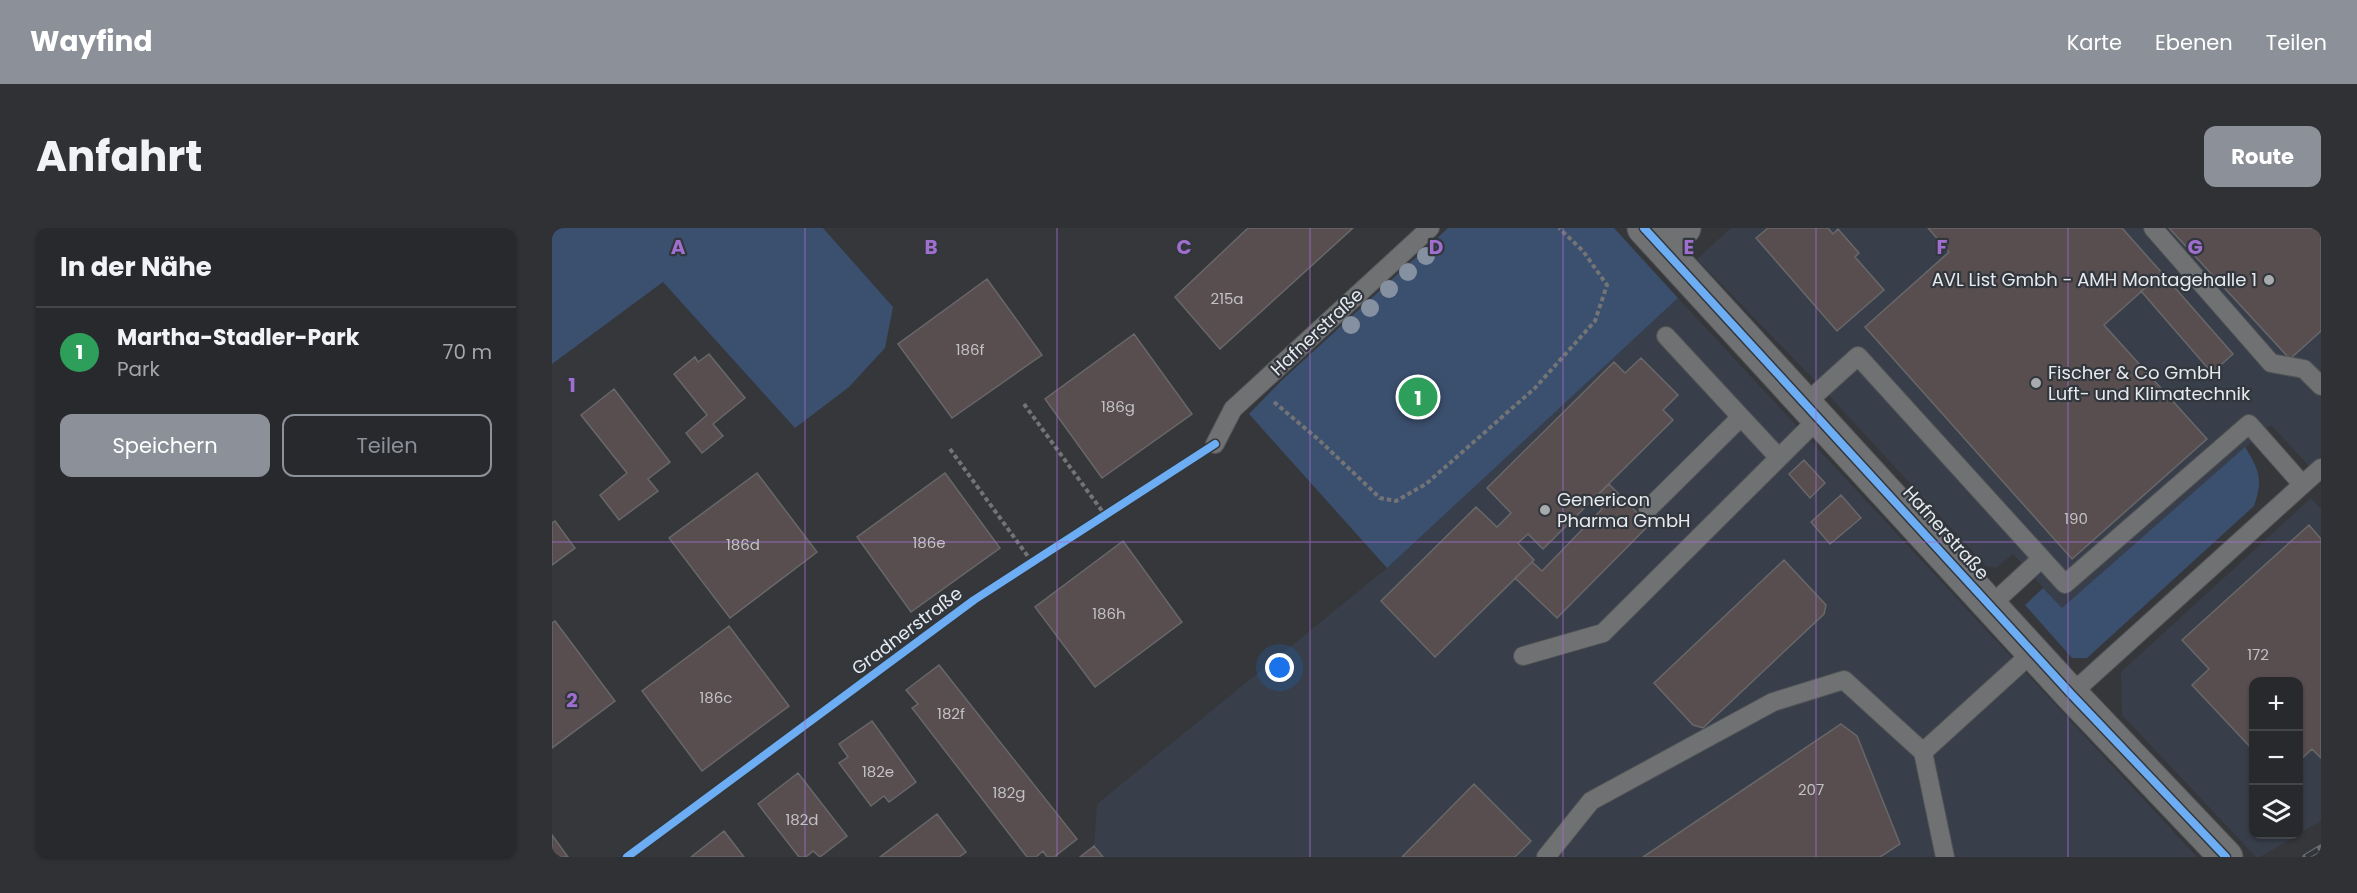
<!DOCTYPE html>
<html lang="de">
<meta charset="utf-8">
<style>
body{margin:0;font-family:Poppins,sans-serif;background:#303134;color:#f1f3f6}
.controls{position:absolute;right:18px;bottom:18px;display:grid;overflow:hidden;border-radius:12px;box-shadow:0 2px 4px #0004}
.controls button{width:54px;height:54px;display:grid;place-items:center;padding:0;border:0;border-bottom:2px solid #444548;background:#28292c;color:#f1f3f6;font:30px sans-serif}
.you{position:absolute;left:728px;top:440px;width:21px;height:21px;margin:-15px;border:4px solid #fff;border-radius:50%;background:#1a73e8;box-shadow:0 0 0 9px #1a73e833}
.badge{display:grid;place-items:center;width:39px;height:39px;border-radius:50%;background:#8c9099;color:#fff;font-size:20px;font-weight:700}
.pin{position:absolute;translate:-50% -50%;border:3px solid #fff;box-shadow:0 2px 6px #0006}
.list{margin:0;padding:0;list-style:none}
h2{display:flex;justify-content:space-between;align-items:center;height:78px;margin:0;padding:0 24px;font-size:26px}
h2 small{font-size:20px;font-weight:400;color:#a5a6a9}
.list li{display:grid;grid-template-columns:39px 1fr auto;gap:18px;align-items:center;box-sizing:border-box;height:90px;padding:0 24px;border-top:2px solid #444548}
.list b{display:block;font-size:22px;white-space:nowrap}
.list p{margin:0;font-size:20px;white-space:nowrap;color:#a5a6a9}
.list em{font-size:20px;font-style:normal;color:#a5a6a9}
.actions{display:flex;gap:12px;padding:18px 24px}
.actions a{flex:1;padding:14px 0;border:2px solid #8c9099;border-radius:12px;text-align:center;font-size:21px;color:#8c9099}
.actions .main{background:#8c9099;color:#fff}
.icon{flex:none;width:33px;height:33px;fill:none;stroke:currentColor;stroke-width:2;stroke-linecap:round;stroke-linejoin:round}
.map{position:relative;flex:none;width:1769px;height:629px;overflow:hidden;border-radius:12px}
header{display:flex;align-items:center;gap:36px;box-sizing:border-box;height:84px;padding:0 30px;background:#8c9099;color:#fff}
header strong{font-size:28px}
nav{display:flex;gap:33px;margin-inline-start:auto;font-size:21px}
.intro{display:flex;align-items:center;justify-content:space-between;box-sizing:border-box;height:144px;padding:0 36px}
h1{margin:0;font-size:42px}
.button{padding:15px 27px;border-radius:12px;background:#8c9099;color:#fff;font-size:21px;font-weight:700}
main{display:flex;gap:36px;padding:0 36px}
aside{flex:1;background:#28292c;border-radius:12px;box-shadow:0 2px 4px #0004}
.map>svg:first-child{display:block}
.built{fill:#383f4a}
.green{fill:#3b4f6e}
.building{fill:#584e4f;stroke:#686769;stroke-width:1.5}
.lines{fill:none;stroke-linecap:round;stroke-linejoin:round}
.service-casing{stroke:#525456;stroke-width:20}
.minor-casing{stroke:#525456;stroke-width:35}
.tertiary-casing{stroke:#525456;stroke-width:35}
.path{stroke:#727476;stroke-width:4;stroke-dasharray:4.5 3;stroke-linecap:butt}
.service{stroke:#707173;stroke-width:18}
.minor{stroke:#707173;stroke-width:33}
.tertiary{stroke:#707173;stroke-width:33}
.rail-casing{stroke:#6b6d6f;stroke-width:7}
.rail{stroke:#32373d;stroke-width:4.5;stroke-dasharray:14;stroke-linecap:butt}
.cycleway-casing{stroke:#32373d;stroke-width:11}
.cycleway{stroke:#6dadf4;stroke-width:8}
.tree{fill:#8591a1}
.grid{fill:none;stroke:#a06ecf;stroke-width:1.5;stroke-opacity:0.55}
.poi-dot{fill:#a8abae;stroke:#32373d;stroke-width:2}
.labels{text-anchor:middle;stroke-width:4.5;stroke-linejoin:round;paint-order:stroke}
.number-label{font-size:15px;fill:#c2c2c6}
.poi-label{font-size:18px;fill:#e6e9ed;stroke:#32373d;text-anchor:start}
.street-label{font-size:18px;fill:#e6e9ed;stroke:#32373d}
.grid-label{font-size:20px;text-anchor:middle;font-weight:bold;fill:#a06ecf;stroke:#32373d;stroke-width:4.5;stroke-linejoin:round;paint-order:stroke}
</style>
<header>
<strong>Wayfind</strong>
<nav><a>Karte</a><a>Ebenen</a><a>Teilen</a></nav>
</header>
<div class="intro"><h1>Anfahrt</h1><a class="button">Route</a></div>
<main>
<aside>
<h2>In der Nähe<small></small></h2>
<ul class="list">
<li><span class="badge" style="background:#2e9e5b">1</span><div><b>Martha-Stadler-Park</b><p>Park</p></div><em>70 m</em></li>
</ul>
<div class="actions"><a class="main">Speichern</a><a>Teilen</a></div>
</aside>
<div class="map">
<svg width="1769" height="629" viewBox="0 0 1769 629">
<rect width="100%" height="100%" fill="#35373a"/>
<path class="built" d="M1179,0H1769V251L1719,197L1510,381L1461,326L1444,340L1434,338L1271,161L1145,31Z
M1126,70L1645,629H528L542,618L545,576L835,340Z
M1759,270L1769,281V593L1746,606V454H1702V606L1746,607L1708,629H1704L1570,487L1569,444Z"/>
<path class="green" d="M0,0H271L341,79L333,120L297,159L243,200L111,54L0,136Z
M896,0H1062L1126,70L835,340L697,186L729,153Z
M1693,219C1708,243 1711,252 1702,278L1535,430H1520L1473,377L1491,360L1510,380Z"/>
<path class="building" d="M696,0H801L668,121L623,69Z
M1216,0H1276L1281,6L1286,1L1307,25L1303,29L1332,62L1285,103L1204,10Z
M1376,0H1570L1610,45L1552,97L1655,211L1520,331L1313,99L1397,24Z
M1617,0H1769V103L1738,131Z
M1610,45L1681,126L1660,145L1589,63Z
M435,51L490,127L400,190L346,116Z
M582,106L640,186L550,250L493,171Z
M157,126L193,170L161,196L171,208L150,225L134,205L155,187L122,146L143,129L146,134Z
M1089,130L1126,167L1111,182L1121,192L991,321L976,306L966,315L982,332L883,429L829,373L924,279L945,299L959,285L935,260L1062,134L1073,145Z
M62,161L118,234L96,251L106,263L67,292L48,267L75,245L29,187Z
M1252,232L1273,255L1258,270L1237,246Z
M205,245L265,324L178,390L117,310Z
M393,245L448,320L359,384L305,309Z
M1057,256L1097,297L1005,390L963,350L980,334L990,343L1050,281L1041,272Z
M1289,267L1309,290L1278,316L1259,294Z
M3,293L23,320L0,337V295Z
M1757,297L1769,311V530L1760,521L1746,534V454H1702V523L1640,457L1657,441L1630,412Z
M571,313L630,394L543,459L483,379Z
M1232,332L1274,377L1272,386L1151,500L1141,497L1102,455Z
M3,393L63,473L0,520V395Z
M177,398L237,478L150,543L90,463Z
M387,437L525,611L502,629H495L491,623L484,629H475L360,480L366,476L354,462Z
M320,493L364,554L337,574L332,568L319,578L287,535L296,529L287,516Z
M1289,496L1305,508L1348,616L1328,629H1091Z
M246,545L295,608L268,629L261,623L254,629H247L206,576Z
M922,556L979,613L963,629H850Z
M385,586L414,624L407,629H328Z
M172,603L192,629H139Z
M0,607L16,629H0Z
M542,618L551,629H528Z"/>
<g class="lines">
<g class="service-casing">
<path id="service" d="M1601,0L1719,135L1752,141L1769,158
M1114,108L1189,189
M1254,175L1306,128L1513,356L1697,196L1750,256
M663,216L681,181L878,0
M1096,281L1189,189L1227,230
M1439,377L1489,331
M971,428L1051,405L1268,189
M1519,466L1769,240
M1371,524L1481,424
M994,629L1039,573L1221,474L1292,452L1371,524L1393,629"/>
</g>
<g class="minor-casing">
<path id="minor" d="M1111,20L1132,0"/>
</g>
<g class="tertiary-casing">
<path id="tertiary" d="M1092,0L1519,466L1674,629"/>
</g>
<path class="path" d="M722,174L767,212L828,270L844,273L874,256L983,160L1043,93L1055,57L1031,23L1007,0
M472,176L553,287
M398,221L480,334"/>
<use href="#service" class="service"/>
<use href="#minor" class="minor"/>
<use href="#tertiary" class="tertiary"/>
<g class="rail-casing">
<path id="rail" d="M1754,629L1769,620"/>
</g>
<use href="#rail" class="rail"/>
<g class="cycleway-casing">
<path id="cycleway" d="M1092,0L1519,466L1674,629
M75,629L422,372L663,216"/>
</g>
<use href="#cycleway" class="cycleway"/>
</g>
<g class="tree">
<circle cx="874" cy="28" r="9"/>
<circle cx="856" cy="44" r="9"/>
<circle cx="837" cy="61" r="9"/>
<circle cx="818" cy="80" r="9"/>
<circle cx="799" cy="97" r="9"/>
</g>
<path class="grid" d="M253,0V629M505,0V629M758,0V629M1011,0V629M1264,0V629M1516,0V629M0,314H1769"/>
<g class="poi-dot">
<circle cx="1717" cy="52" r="6"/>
<circle cx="1484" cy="155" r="6"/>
<circle cx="993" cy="282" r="6"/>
</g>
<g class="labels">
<g class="number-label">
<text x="675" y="76">215a</text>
<text x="418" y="127">186f</text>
<text x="566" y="184">186g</text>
<text x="1524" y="296">190</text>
<text x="377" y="320">186e</text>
<text x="191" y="322">186d</text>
<text x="557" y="391">186h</text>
<text x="1706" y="432">172</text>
<text x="164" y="475">186c</text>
<text x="399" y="491">182f</text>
<text x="326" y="549">182e</text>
<text x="1259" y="567">207</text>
<text x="457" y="570">182g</text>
<text x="250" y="597">182d</text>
</g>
<g class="poi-label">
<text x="1705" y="58" text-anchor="end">AVL List Gmbh - AMH Montagehalle 1</text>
<text x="1496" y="151">Fischer &amp; Co GmbH<tspan x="1496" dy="21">Luft- und Klimatechnik</tspan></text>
<text x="1005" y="278">Genericon<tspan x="1005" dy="21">Pharma GmbH</tspan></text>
</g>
<g class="street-label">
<text transform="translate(765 104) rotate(-43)" y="6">Hafnerstraße</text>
<text transform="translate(1394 305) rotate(48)" y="6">Hafnerstraße</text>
<text transform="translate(355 403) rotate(-37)" y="6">Gradnerstraße</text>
</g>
</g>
<g class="grid-label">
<text x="126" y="26">A</text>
<text x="379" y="26">B</text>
<text x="632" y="26">C</text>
<text x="884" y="26">D</text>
<text x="1137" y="26">E</text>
<text x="1390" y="26">F</text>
<text x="1643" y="26">G</text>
<text x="20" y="164">1</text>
<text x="20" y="479">2</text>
</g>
</svg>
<div class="controls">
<button>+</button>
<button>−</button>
<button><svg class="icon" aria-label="layers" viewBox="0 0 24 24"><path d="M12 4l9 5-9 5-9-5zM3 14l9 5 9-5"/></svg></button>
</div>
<div class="you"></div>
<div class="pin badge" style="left:866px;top:169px;background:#2e9e5b">1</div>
</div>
</main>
